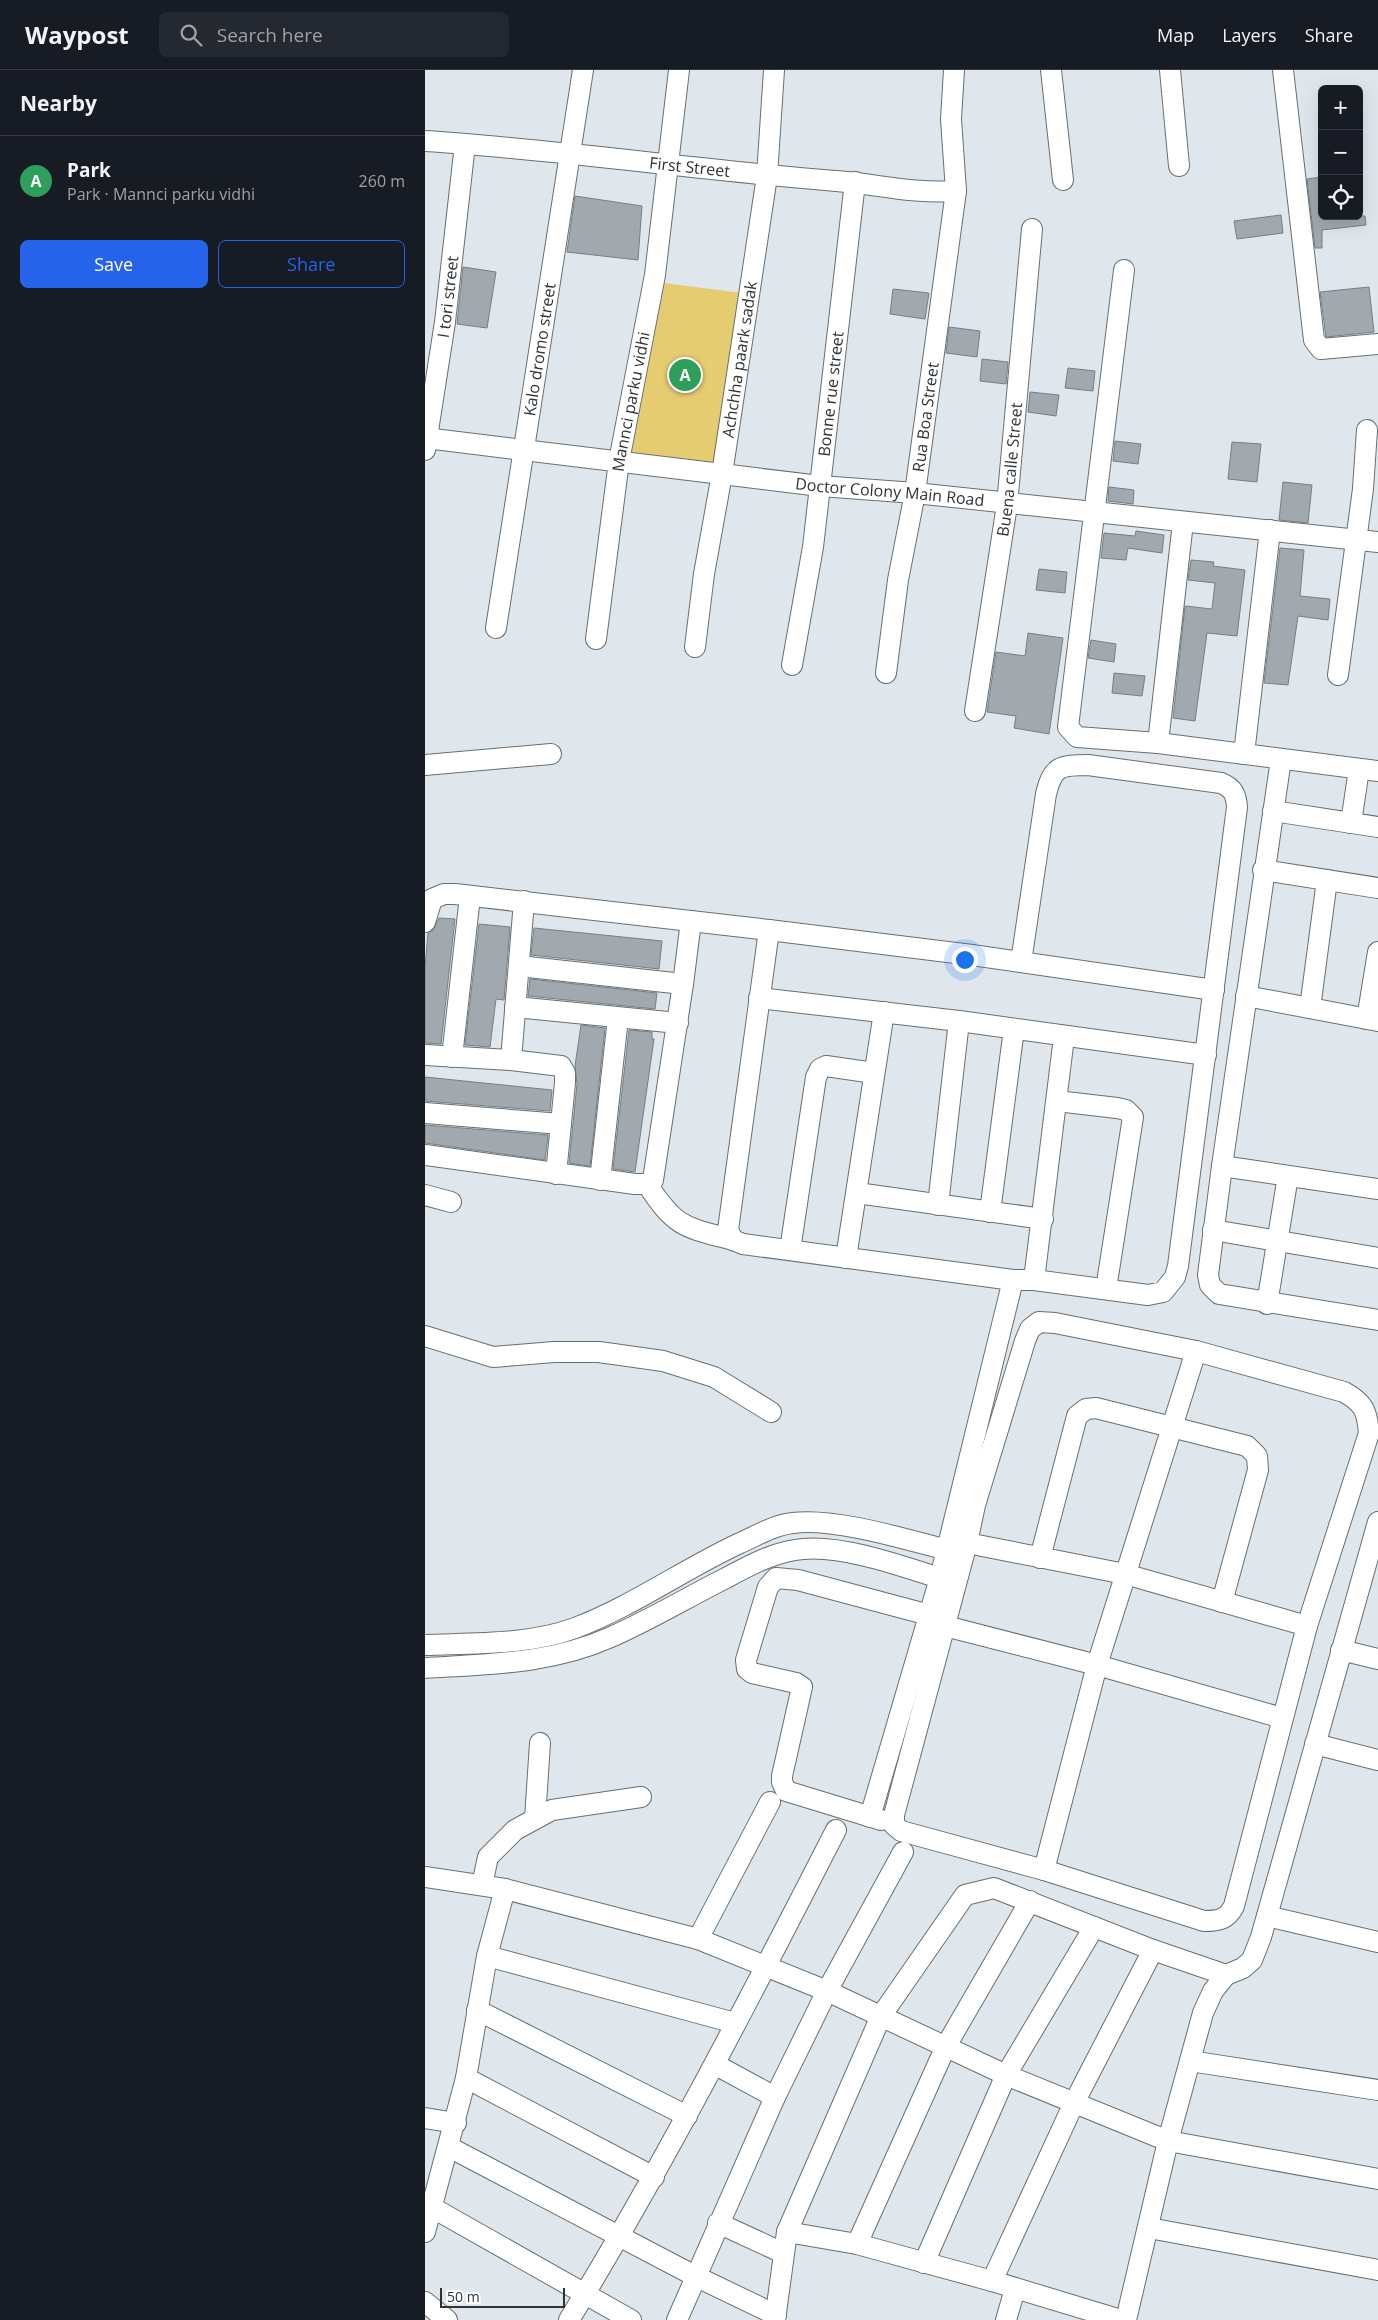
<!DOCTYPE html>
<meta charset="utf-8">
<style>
body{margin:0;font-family:"Open Sans",sans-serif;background:#242831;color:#f1f3f6}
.controls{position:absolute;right:15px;top:15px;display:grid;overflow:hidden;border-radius:8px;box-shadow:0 5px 20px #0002}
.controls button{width:45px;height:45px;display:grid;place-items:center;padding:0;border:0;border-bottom:1px solid #363941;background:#171b24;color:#f1f3f6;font:25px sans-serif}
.scale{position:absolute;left:15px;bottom:12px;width:125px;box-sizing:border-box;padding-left:5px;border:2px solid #2f3234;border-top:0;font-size:14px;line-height:18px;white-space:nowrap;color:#2f3234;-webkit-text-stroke:4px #fff;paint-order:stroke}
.you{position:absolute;left:539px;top:889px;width:18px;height:18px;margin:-12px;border:4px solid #fff;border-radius:50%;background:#1a73e8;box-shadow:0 0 0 8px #1a73e833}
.badge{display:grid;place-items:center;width:32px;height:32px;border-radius:50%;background:#2563eb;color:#fff;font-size:16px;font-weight:700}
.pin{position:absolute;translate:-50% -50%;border:2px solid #fff;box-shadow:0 1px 5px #0006}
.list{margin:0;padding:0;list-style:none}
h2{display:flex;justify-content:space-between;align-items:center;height:65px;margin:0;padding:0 20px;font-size:21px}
h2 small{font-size:16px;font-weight:400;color:#9ea1a6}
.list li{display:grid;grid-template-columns:32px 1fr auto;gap:15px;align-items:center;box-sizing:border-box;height:90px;padding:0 20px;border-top:1px solid #363941}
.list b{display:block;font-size:19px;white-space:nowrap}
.list p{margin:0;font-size:16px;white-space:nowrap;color:#9ea1a6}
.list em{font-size:16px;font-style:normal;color:#9ea1a6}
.actions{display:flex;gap:10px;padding:15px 20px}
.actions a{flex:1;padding:11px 0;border:1px solid #2563eb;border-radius:8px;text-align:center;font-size:18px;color:#2563eb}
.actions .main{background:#2563eb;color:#fff}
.icon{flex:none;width:28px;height:28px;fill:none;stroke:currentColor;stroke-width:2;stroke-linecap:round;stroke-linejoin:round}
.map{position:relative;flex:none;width:953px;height:2250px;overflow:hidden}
header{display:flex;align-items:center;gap:30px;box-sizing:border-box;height:70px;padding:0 25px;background:#171b24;border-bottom:1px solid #363941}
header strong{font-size:24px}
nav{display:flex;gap:28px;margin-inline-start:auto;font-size:18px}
.search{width:350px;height:45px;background:#242831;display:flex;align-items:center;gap:12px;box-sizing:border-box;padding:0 18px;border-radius:8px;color:#9ea1a6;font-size:19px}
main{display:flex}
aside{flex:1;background:#171b24}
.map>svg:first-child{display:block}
.green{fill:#e6cc70}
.building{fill:#a2a9ae;stroke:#777f83}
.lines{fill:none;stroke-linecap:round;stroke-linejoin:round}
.minor-casing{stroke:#676f73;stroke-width:22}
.minor{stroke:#fff;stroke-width:20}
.labels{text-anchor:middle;stroke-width:4;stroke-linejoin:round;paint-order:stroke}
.street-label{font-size:16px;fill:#2f3234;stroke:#fff}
</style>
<header>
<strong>Waypost</strong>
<div class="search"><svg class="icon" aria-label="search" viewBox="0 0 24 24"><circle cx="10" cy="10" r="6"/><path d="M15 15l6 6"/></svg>Search here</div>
<nav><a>Map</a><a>Layers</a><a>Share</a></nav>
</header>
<main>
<aside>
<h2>Nearby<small></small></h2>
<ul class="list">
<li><span class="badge" style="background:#2e9e5b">A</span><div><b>Park</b><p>Park · Mannci parku vidhi</p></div><em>260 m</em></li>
</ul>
<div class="actions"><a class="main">Save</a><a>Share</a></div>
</aside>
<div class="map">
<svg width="953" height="2250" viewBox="0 0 953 2250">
<rect width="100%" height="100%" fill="#dfe7ed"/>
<path class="green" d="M231,212L317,223L289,398L204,386Z"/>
<path class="building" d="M897,107V146H940L941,155L897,160V178H890L882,109Z
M150,126L217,136L213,190L142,182Z
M856,145L858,163L812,169L809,151Z
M38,197L71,202L62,258L32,254Z
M944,217L949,262L901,267L895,222Z
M468,219L504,223L500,249L465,244Z
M524,257L555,261L552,287L521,283Z
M557,289L583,292L581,314L555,311Z
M643,298L670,301L668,321L640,318Z
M605,322L634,325L631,346L603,342Z
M690,371L716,374L713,394L688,391Z
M807,372L836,374L832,412L803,409Z
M858,412L887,415L883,453L854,450Z
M684,417L709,420L708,434L683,431Z
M711,461L739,465L737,483L703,478L701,490L676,488L679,463L710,466Z
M855,478L879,480L875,526L905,529L903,550L873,546L863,615L839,613Z
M766,490L789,492L788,496L820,500L812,566L782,563L770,651L748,648L760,536L787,539L790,513L763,510Z
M614,499L642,502L640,523L611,520Z
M603,563L638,568L624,664L589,658L591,646L562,642L571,582L600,586Z
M666,570L691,574L689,592L663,588Z
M689,603L720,606L717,626L687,623Z
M14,848L30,849L16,974L0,973V897L3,863L8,860Z
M54,854L85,857L79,930L71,929L65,977L40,975Z
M109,858L237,871L234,899L106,885Z
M105,909L232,923L230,939L103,926Z
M156,955L180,958L165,1096L144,1093L152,1014L150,996Z
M204,960L227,962V969H229L210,1102L188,1099Z
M0,1007L127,1020L125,1041L0,1031Z
M0,1055L123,1065L120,1090L0,1073Z"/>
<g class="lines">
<g class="minor-casing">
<g id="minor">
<path d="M626,0L638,110"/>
<path d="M745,0L754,96"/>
<path d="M858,0L889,270L896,279L953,274"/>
<path id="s1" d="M0,71C137,80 273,100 411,111C453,114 486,124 531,121"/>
<path d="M699,200L643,657L652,667L733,673L953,701"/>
<path id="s2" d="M0,368L395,416L490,423L953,472"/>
<path id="s3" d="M0,380L20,252L40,74"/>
<path id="s4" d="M71,558L158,0"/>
<path id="s5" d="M171,569L194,391L230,205L254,0"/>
<path id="s6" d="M270,577L279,504L297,404L342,106L349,0"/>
<path id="s7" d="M367,595L388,477L430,112"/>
<path id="s8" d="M461,603L473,510L490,423L531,121L526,49L529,0"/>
<path d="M913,605L938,419L942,360"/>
<path id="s9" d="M550,641L582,435L607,159"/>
<path d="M733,673L758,452"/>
<path d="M819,684L845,460"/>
<path d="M856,689L797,1096L783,1205L785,1215L794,1224L953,1250"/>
<path d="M0,695L126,684"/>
<path d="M848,741L953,757"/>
<path d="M926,753L934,699"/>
<path d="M838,800L953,818"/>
<path d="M0,852L7,829L19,824H30L344,860L547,885L789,920"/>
<path d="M344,860L303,1160L308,1170L318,1174L588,1210H609L723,1225L738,1222L750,1207L753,1196L812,737C811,724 808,718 796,713L663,695C635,695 628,696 621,724L596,892"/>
<path d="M94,896L258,914"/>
<path d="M821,926L953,951"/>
<path d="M334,928L534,951L781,985"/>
<path d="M90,937L253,953"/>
<path d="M885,938L902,810"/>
<path d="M942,949L953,882"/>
<path d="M0,985L86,990L136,996L140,1003V1013L131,1104"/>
<path d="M27,987L45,826"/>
<path d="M86,990L99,831"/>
<path d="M632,1031L692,1038L701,1040L708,1047L681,1219"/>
<path d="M0,1043L136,1054"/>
<path d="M0,1085L210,1114H222L228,1110L258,914L266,851"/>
<path d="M797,1096L953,1119"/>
<path d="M175,1110L193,948"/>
<path d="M222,1114C251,1158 259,1157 308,1170"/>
<path d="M432,1123L618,1149"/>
<path d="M0,1125L26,1132"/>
<path d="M513,1135L534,951"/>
<path d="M565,1142L589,959"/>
<path d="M788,1160L953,1188"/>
<path d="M365,1180L391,1007L395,999L401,996L449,1003"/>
<path d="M421,1188L459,942"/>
<path d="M609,1210L639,967"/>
<path d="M842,1234L863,1106"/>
<path d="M614,1252L630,1253L771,1281L919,1322C939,1333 942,1341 944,1363L882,1556L809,1836C802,1850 793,1851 779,1851L619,1800L476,1761L469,1755V1745L542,1473L550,1435L600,1271L605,1259Z"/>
<path d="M0,1266L68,1287L129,1282H174L238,1291L289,1307L346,1342"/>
<path d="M542,1473L700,1504L882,1556"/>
<path d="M615,1488L652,1346L661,1339L671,1338L822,1376L832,1386L833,1400L797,1532"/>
<path d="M520,1556L672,1595L857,1648"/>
<path d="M0,1575C49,1573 104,1575 150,1558C208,1536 259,1499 315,1473C331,1466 349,1455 368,1453C413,1447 492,1473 538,1484"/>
<path d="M916,1580L953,1589"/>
<path d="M0,1598C64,1594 126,1594 186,1567C225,1550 263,1527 301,1508C325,1495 351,1481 378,1479C423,1475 487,1500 530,1513"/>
<path d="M890,1674L953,1690"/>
<path d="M445,1747L515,1508L588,1210"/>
<path d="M110,1749L115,1673"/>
<path d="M456,1750L361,1721L357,1712V1706L377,1617L371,1613L327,1603L322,1599L321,1590L343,1517L351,1508L373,1510L504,1545"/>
<path d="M619,1800L672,1595L771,1281"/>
<path d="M0,1807L80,1819L273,1869L402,1921L581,2005L743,2071L953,2109"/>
<path d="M57,1815L63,1787L90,1760L110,1749L127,1740L216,1727"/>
<path d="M842,1846L953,1872"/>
<path d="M273,1869L345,1732"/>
<path d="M62,1886L310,1953"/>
<path d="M52,1940L262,2046"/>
<path d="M765,1991L953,2020"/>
<path d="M291,1995L350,2027"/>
<path d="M41,2008L229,2107"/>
<path d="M0,2048L31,2053"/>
<path d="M24,2077L270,2206L351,2245"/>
<path d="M8,2138L206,2250"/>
<path d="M293,2153L358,2183"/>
<path d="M724,2158L953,2200"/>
<path d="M0,2162L41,2008L62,1886L80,1819"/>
<path d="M362,2162L432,2174L567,2211L696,2250"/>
<path d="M432,2174L521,1976L605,1831"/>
<path d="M499,2193L581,2005L669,1857"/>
<path d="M567,2211L649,2033L728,1880"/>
<path d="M0,2232L22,2250"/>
<path d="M144,2250C241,2091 326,1926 411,1760"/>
<path d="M252,2250L350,2027L402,1921L478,1782"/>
<path d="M350,2250L362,2162L456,1946L540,1825L569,1818L728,1880L801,1905"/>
<path d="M581,2250L590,2219"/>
<path d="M701,2250L743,2071L778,1943L788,1921L801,1905L818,1898L827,1890L836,1867L953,1452"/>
</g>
</g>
<use href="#minor" class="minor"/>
</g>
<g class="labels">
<g class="street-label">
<text dy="6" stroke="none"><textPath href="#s1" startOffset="266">First Street</textPath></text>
<text dy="6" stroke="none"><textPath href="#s3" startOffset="155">I tori street</textPath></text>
<text dy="6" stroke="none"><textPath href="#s4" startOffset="282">Kalo dromo street</textPath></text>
<text dy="6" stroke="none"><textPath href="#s6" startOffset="291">Achchha paark sadak</textPath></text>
<text dy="6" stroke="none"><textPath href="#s7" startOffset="274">Bonne rue street</textPath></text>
<text dy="6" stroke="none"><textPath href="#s5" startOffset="240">Mannci parku vidhi</textPath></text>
<text dy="6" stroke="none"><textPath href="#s8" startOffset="259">Rua Boa Street</textPath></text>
<text dy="6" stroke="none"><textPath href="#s9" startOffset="244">Buena calle Street</textPath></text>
<text dy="6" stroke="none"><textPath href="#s2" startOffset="468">Doctor Colony Main Road</textPath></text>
</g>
</g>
</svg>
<div class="controls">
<button>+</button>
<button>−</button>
<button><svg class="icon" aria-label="locate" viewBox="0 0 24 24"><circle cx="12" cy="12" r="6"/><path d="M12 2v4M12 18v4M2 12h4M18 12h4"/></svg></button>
</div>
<div class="scale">50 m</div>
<div class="you"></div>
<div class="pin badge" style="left:260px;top:305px;background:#2e9e5b">A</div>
</div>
</main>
